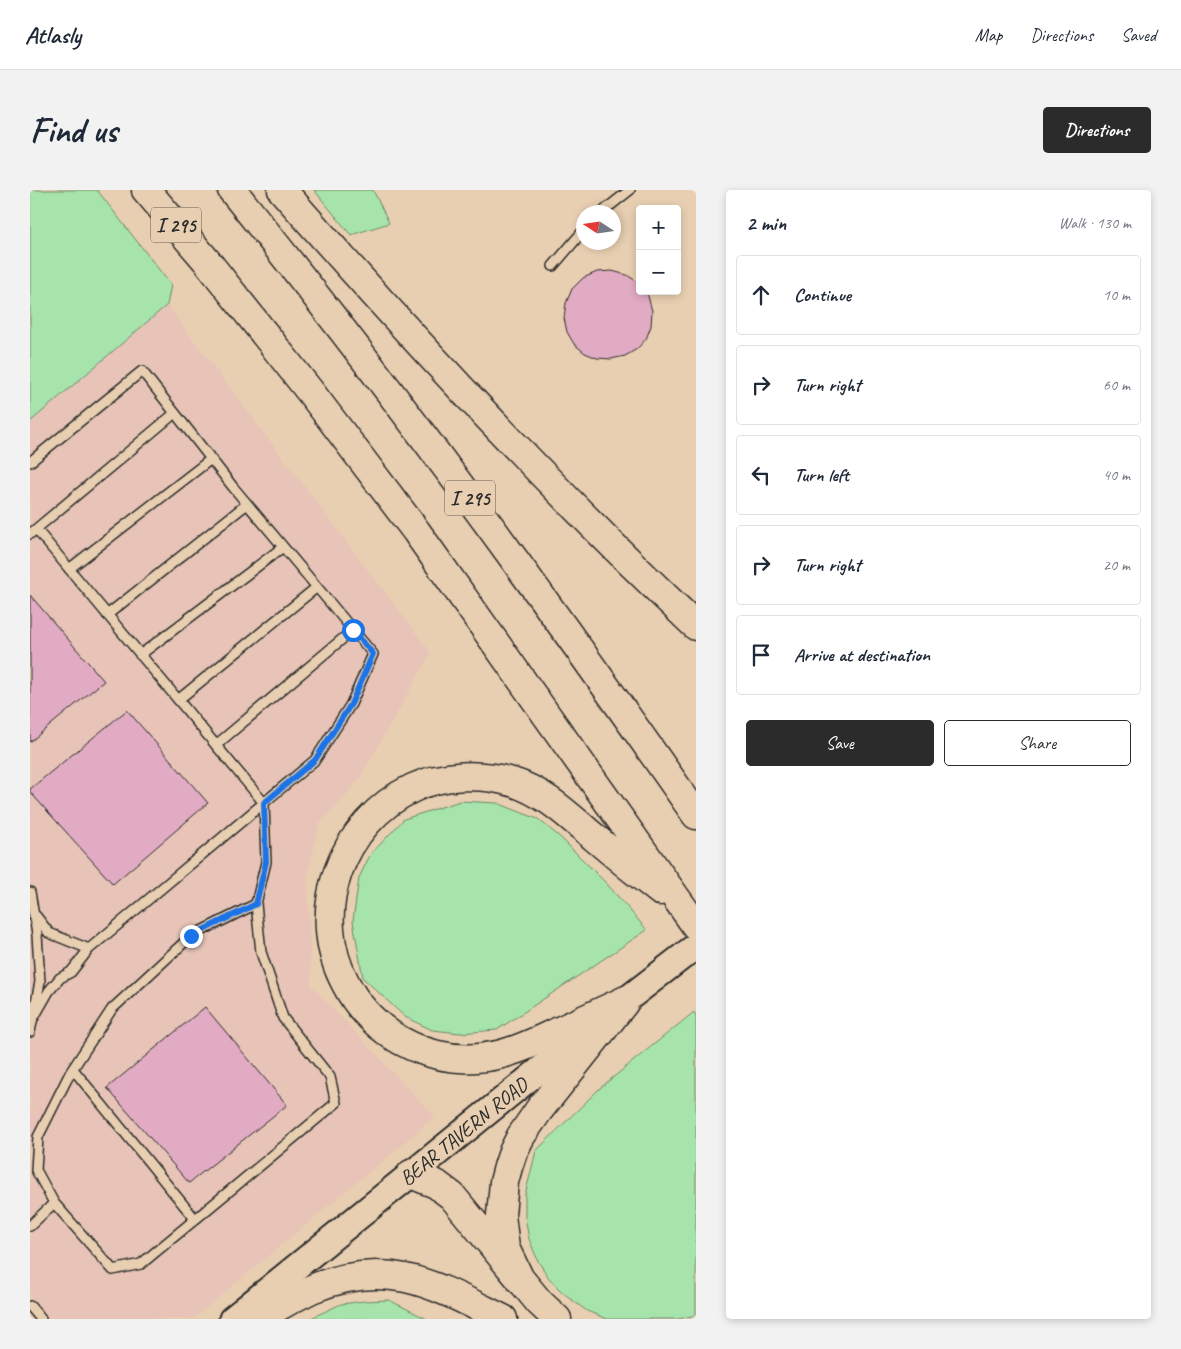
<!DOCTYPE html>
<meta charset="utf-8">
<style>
body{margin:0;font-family:Caveat,sans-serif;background:#f2f2f3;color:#1f2937}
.controls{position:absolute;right:15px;top:15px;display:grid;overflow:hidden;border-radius:5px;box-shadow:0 2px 8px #0003}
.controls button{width:45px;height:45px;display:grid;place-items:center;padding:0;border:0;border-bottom:1px solid #e0e1e3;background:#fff;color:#1f2937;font:25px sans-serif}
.compass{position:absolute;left:546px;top:15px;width:45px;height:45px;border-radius:50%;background:#fff;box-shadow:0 2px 8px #0003;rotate:282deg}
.stop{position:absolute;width:15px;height:15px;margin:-11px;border:4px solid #1a73e8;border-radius:50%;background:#fff}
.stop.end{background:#1a73e8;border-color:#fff;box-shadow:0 1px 5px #0008}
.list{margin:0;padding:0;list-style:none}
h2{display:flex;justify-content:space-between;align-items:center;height:65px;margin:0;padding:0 20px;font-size:21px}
h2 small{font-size:16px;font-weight:400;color:#747a83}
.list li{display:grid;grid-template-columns:32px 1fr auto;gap:15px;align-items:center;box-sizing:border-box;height:80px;margin:0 10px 10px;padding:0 10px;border:1px solid #e0e1e3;border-radius:5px}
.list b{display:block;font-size:19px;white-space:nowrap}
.list em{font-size:16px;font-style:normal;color:#747a83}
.actions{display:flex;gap:10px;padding:15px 20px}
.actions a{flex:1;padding:11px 0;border:1px solid #2b2b2b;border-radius:5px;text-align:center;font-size:18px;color:#2b2b2b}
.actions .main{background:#2b2b2b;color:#fff}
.icon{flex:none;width:28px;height:28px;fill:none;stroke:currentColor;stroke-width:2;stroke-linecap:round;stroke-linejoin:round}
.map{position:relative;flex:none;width:666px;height:1129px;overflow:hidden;border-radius:5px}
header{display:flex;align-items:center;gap:30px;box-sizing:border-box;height:70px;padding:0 25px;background:#fff;border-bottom:1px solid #e0e1e3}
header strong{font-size:24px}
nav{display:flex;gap:28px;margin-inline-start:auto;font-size:18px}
.intro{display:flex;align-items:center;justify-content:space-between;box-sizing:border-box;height:120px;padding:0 30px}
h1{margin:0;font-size:35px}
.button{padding:12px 22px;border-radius:5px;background:#2b2b2b;color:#fff;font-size:18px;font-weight:700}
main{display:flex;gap:30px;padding:0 30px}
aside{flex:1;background:#fff;border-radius:5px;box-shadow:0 2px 8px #0003}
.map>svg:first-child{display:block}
.built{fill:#e7c4b7}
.green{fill:#a7e4ab;stroke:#69886b}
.building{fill:#e1abc4;stroke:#2b2b2b}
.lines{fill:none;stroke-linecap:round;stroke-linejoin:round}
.lane-casing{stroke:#2b2b2b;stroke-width:12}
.secondary-casing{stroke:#2b2b2b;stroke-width:29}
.highway-casing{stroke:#2b2b2b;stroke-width:31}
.lane{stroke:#e9cfb1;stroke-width:9}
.secondary{stroke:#e9cfb1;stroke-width:25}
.highway{stroke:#e9cfb1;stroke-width:28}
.route{stroke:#1a73e8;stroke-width:6}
.labels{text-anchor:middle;stroke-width:4.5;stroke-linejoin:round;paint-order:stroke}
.shield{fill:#e9cfb1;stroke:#645c53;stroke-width:1}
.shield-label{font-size:20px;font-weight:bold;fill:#2b2b2b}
.street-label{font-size:21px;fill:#2b2b2b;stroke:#e9cfb1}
</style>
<header>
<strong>Atlasly</strong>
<nav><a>Map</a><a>Directions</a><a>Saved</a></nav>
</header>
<div class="intro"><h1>Find us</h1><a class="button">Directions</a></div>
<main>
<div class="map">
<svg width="666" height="1129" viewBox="0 0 666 1129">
<rect width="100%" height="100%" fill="#e9cfb1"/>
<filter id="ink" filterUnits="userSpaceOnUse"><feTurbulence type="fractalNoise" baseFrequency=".02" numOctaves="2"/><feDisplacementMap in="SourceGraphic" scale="10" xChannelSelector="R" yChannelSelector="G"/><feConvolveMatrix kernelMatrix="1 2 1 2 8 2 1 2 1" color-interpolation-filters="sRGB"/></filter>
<g filter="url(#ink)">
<path class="built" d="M137,115L401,463L329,590L289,635L278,684L281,795L405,927L163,1129H0V231Z"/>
<path class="green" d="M0,0H67L141,95L137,115L0,232Z
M284,0H343L359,33L321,45Z
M430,611L467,613L508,629L531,648L577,694L617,740L467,840L430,843L402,840L375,827L333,788L323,731L329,688L340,665L374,629Z
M664,822L666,826V1125L648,1129H577L557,1121L542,1110L530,1100L519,1088L508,1071L499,1049L495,1027V1005L506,961L570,898Z
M359,1110L397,1129H279L311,1114L335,1111Z"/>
<path class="building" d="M582,81L597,85L609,93L610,101H615L618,106L622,121L621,136L616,149L607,159L595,166L581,169L567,168L555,163L544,154L537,142L534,128L536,113L542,99L553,88L567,82Z
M0,405L74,491L0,552Z
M97,520L178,613L83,694L0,602V599Z
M175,817L257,915L159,993L77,898Z"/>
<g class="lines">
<g class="lane-casing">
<path id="lane" d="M572,22L600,0
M523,76L554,40
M0,272L112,181L203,297L343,464L321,514L285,570L59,759L41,782L30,788L19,801L3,829
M6,339L145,223
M0,344L6,339L234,613L236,672L226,714L231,762L253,828L300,887L306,913L111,1074L83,1080L24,1013L0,1036
M39,379L181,269
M77,425L217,314
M110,465L253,357
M148,510L287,397
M186,555L323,440
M0,702L7,744L10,792L0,842
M6,726L19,743L59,759
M43,879L165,1029
M24,1013L6,980L8,947L40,883L82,819L161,746L226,714
M0,1116L11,1129"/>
</g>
<g class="secondary-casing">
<g id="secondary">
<path id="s1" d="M202,1129L596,810L666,756"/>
</g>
</g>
<g class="highway-casing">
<path id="highway" d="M116,0L176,70L282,204L386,341L666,736
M202,0C365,202 518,412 666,625
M252,0C384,151 520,298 666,436
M596,810C573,821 550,831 527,842C504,852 481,864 456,867C422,872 388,863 360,844C342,831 326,814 316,794C277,723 311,632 383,598C412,584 451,583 482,592C515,602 539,626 565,648C586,666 608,684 630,701
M381,984L406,994L422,1006L509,1112L527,1129
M491,1091L475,1058L471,1025L474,992L478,977L483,962L491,946L509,920L594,813
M226,1129C245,1119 265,1106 284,1098C360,1067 406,1096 473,1129"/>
</g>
<use href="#lane" class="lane"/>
<use href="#secondary" class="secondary"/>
<use href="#highway" class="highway"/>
</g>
</g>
<g class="lines" filter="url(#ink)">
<path class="route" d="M161,746L226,714L236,672L234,613L285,570L321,514L343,464L323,440"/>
</g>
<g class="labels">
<g class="shield">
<rect x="121" y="17.5" width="50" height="35" rx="4"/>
<rect x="415" y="290.5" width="50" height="35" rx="4"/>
</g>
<g class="shield-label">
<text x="146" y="42">I 295</text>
<text x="440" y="315">I 295</text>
</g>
<g class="street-label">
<text dy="7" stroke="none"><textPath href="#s1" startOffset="298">BEAR TAVERN ROAD</textPath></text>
</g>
</g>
</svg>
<div class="controls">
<button>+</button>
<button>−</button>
</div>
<svg class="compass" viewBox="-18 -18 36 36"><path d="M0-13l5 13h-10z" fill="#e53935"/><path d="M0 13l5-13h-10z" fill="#747a83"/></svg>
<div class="stop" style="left:323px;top:440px"></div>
<div class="stop end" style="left:161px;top:746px"></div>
</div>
<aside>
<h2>2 min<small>Walk · 130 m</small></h2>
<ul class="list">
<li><svg class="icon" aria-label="ahead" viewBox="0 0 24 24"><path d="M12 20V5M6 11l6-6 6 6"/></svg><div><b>Continue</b></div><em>10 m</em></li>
<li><svg class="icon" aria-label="right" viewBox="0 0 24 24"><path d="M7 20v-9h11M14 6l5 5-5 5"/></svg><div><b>Turn right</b></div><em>60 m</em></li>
<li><svg class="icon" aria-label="left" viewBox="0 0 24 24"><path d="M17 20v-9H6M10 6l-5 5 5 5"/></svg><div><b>Turn left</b></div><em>40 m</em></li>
<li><svg class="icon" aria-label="right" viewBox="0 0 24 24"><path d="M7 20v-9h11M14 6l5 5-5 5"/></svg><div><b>Turn right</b></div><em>20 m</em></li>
<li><svg class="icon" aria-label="arrive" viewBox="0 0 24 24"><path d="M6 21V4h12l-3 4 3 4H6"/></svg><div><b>Arrive at destination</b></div></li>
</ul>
<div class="actions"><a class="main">Save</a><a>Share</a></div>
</aside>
</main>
